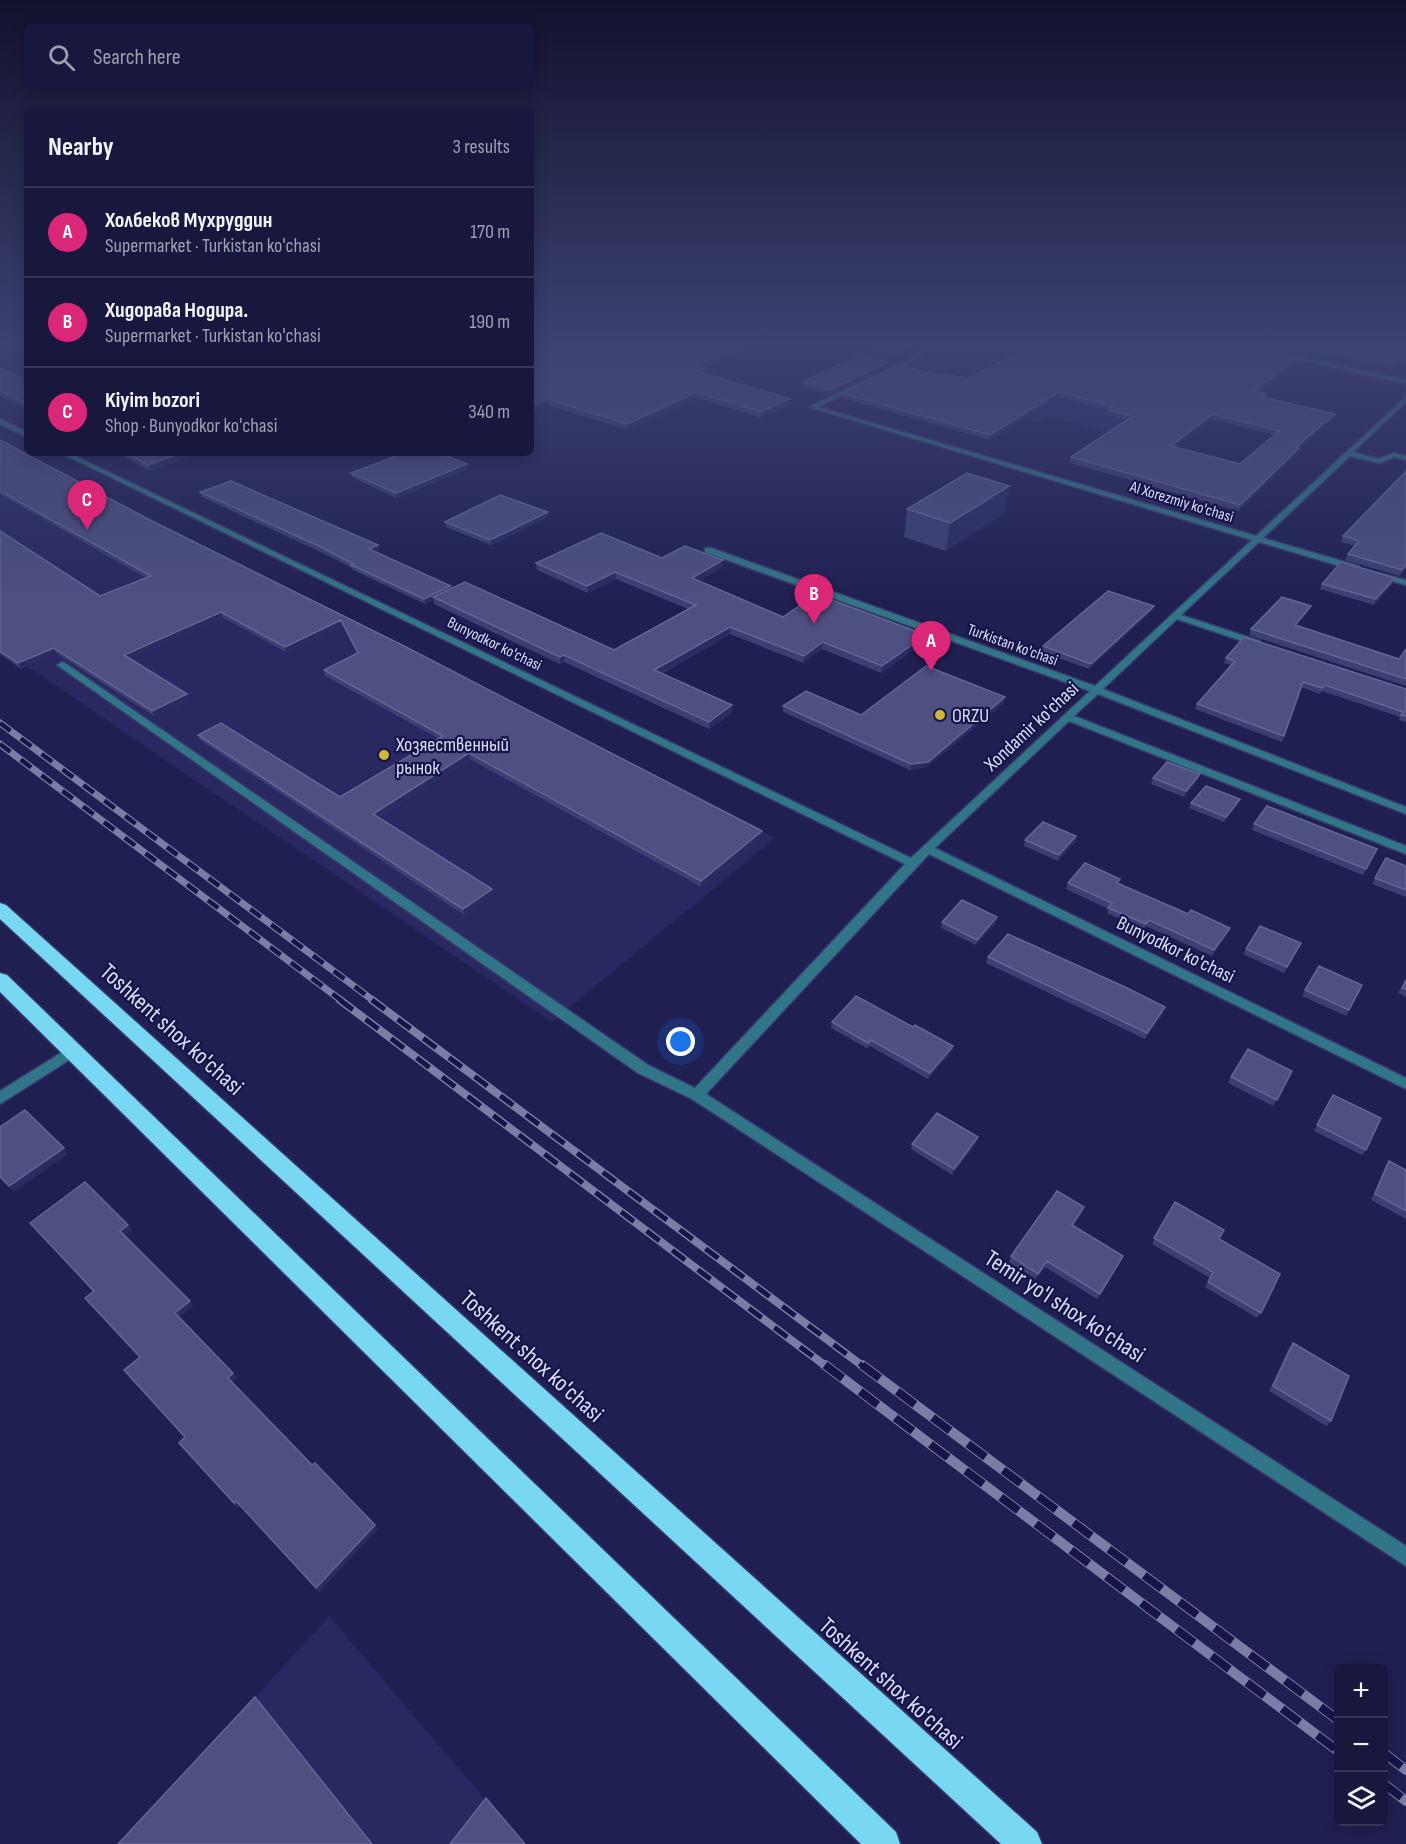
<!DOCTYPE html>
<meta charset="utf-8">
<style>
body{margin:0;font-family:"Sofia Sans Condensed",sans-serif;background:#252449;color:#f1f3f6}
.controls{position:absolute;right:18px;bottom:18px;display:grid;overflow:hidden;border-radius:9px;box-shadow:0 3px 15px #0003}
.controls button{width:54px;height:54px;display:grid;place-items:center;padding:0;border:0;border-bottom:2px solid #363658;background:#18173e;color:#f1f3f6;font:30px sans-serif}
.you{position:absolute;left:681px;top:1042px;width:21px;height:21px;margin:-15px;border:4px solid #fff;border-radius:50%;background:#1a73e8;box-shadow:0 0 0 9px #1a73e833}
.badge{display:grid;place-items:center;width:39px;height:39px;border-radius:50%;background:#db2777;color:#fff;font-size:20px;font-weight:700}
.pin{position:absolute;translate:-50% -50px;filter:drop-shadow(0 2px 3px #0008)}
.pin::after{content:'';position:absolute;top:32px;width:21px;height:18px;background:inherit;clip-path:polygon(0 0,100% 0,50% 100%)}
.list{margin:0;padding:0;list-style:none}
h2{display:flex;justify-content:space-between;align-items:center;height:78px;margin:0;padding:0 24px;font-size:26px}
h2 small{font-size:20px;font-weight:400;color:#9f9fb0}
.list li{display:grid;grid-template-columns:39px 1fr auto;gap:18px;align-items:center;box-sizing:border-box;height:90px;padding:0 24px;border-top:2px solid #363658}
.list b{display:block;font-size:22px;white-space:nowrap}
.list p{margin:0;font-size:20px;white-space:nowrap;color:#9f9fb0}
.list em{font-size:20px;font-style:normal;color:#9f9fb0}
.icon{flex:none;width:33px;height:33px;fill:none;stroke:currentColor;stroke-width:2;stroke-linecap:round;stroke-linejoin:round}
.map{position:relative;flex:none;width:1406px;height:1844px;overflow:hidden}
.search{position:absolute;background:#18173e;box-shadow:0 3px 15px #0003;left:24px;top:24px;width:510px;height:66px;display:flex;align-items:center;gap:15px;box-sizing:border-box;padding:0 21px;border-radius:9px;color:#9f9fb0;font-size:22px}
.panel{position:absolute;background:#18173e;box-shadow:0 3px 15px #0003;left:24px;top:108px;width:510px;height:348px;border-radius:9px}
.map>svg:first-child{display:block}
.built{fill:#292861}
.lines{fill:none;stroke-linecap:round;stroke-linejoin:round}
.street-casing{stroke:#3a3a6a;stroke-width:3}
.highway-casing{stroke:#3a3a6a;stroke-width:3}
.street{fill:#307588;fill-rule:evenodd}
.highway{fill:#78d8f4;fill-rule:evenodd}
.rail-far2-casing{stroke:#7b7da6;stroke-width:7}
.rail-far1-casing{stroke:#7b7da6;stroke-width:8}
.rail-casing{stroke:#7b7da6;stroke-width:10}
.rail-far2{stroke:#171547;stroke-width:4.5;stroke-dasharray:13;stroke-linecap:butt}
.rail-far1{stroke:#171547;stroke-width:5;stroke-dasharray:16;stroke-linecap:butt}
.rail{stroke:#171547;stroke-width:8;stroke-dasharray:22;stroke-linecap:butt}
.wall{fill:#3d3f72;fill-rule:evenodd}
.shaded-wall{fill:#2a2b5f}
.building{fill:#4d5081;stroke:#636695;stroke-width:1.5;fill-rule:evenodd}
.poi-dot{fill:#cfb837;stroke:#171547;stroke-width:2}
.labels{text-anchor:middle;stroke-width:4.5;stroke-linejoin:round;paint-order:stroke}
.far-street-label{font-size:16px;fill:#d8ddfd;stroke:#171547}
.poi-label{font-size:20px;fill:#d8ddfd;stroke:#171547;text-anchor:start}
.street-label{font-size:20px;fill:#d8ddfd;stroke:#171547}
.near-street-label{font-size:24px;fill:#d8ddfd;stroke:#171547}
</style>
<div class="map">
<svg width="1406" height="1844" viewBox="0 0 1406 1844">
<rect width="100%" height="100%" fill="#201f52"/>
<path class="built" d="M955,345H1212L1133,439L1050,417L1037,422L883,381Z
M55,468L259,575L775,838L552,1022L0,648V486Z
M329,1616L523,1844H123Z"/>
<g class="lines">
<g class="street-casing">
<path id="street" d="M937,345H944L818,407L1256,536L1406,397V402L1353,452L1378,459L1394,453L1406,456V460L1395,457L1379,463L1350,456L1263,538L1359,566V570H1353L1259,542L1181,615L1260,641V645H1254L1177,619L1103,689L1406,807V814L1098,694L1074,716L1406,846V854L1069,721L935,848L1406,1078V1089L929,854L706,1094L1406,1546V1566L692,1099L638,1073L57,665L62,662L65,663L648,1065L695,1088L905,864L61,453H69L911,858L1090,691L705,552V548H711L1095,686L1252,540L809,407Z
M1284,353L1406,380V384L1282,356Z
M0,419L27,432V437L0,424Z
M1378,573L1406,580V585L1378,577Z
M72,1046L77,1047L79,1051L77,1055L0,1104V1091Z"/>
</g>
<g class="highway-casing">
<path id="highway" d="M0,903L6,905L1037,1832L1042,1844H1001L0,919Z
M0,973L7,975L896,1832L900,1844H861L0,992Z"/>
</g>
<use href="#street" class="street"/>
<use href="#highway" class="highway"/>
<g class="rail-far2-casing">
<path id="rail-far2" d="M0,723L374,1001
M0,744L342,1001"/>
</g>
<g class="rail-far1-casing">
<path id="rail-far1" d="M340,1000L827,1367
M372,1000L864,1367"/>
</g>
<g class="rail-casing">
<path id="rail" d="M825,1365L1338,1751
M862,1365L1338,1720
M1384,1753L1406,1770
M1384,1784L1406,1801"/>
</g>
<use href="#rail-far2" class="rail-far2"/>
<use href="#rail-far1" class="rail-far1"/>
<use href="#rail" class="rail"/>
</g>
<path class="wall" d="M531,345H756L702,367L705,373H704L790,405L761,418L697,398L628,430L548,405Z
M859,345H917L898,354Z
M1253,345H1406V362L1400,361L1392,368L1311,351L1305,356Z
M1010,348L1298,362L1258,391L1266,393L1265,398L1333,419L1299,449L1297,453L1239,511L1070,463L1071,457L1127,420L1107,415L1108,410L1058,397L990,440L842,398V393L934,374L967,379L1015,354L1010,353ZM1212,419L1275,435L1240,464L1175,447Z
M888,362L887,367L830,394L802,387V382Z
M0,368L27,380V409L0,396Z
M0,440L146,518L762,837L701,887L470,759L379,817L493,894L464,915L200,740L198,735L340,797L438,738L325,676L324,670L357,653L342,625L286,652L222,617L130,659L189,700L154,716L56,653L21,669L0,654V531L100,596L146,578L0,494Z
M117,453H199L150,471Z
M467,464L468,469L396,498L352,477L351,473Z
M1406,471V568L1400,576L1345,560L1348,554L1355,546L1341,542L1343,536Z
M1009,486L1004,513L946,551L904,537L907,509Z
M200,492L378,545L379,550L375,552L451,586V588L614,650L688,609L616,579L588,593L537,570L536,563L662,558L723,560V567L698,581L783,617L926,635L925,642L881,673L822,649L803,663L730,634L661,674L732,713L709,729L564,662L560,664L434,604V600L425,604L353,570L352,568L325,554L202,497Z
M548,517L491,545L446,527L445,522Z
M1393,583L1374,605L1320,589L1322,584Z
M1154,606L1152,611L1089,669L1042,652L1043,646Z
M1311,606L1309,611L1297,625L1399,659L1406,649V686L1249,635L1251,629Z
M1226,658L1406,689V722L1399,720L1400,717L1322,691L1320,694L1301,687L1282,742L1195,709L1197,704L1231,665L1224,663Z
M1004,703L927,767L910,770L783,712V706L861,715Z
M1200,774L1198,780L1184,797L1151,784L1153,778Z
M1191,803L1237,805L1224,822L1189,808Z
M1254,824L1377,849L1363,875L1252,830Z
M1076,836L1075,842L1058,861L1024,846L1025,840Z
M1386,858L1406,866V897L1372,884Z
M1068,883H1119L1227,934L1212,956L1146,926L1143,930L1107,913L1108,909L1066,889Z
M997,917L996,923L976,945L941,928L942,922Z
M1301,943L1284,973L1243,954L1246,949Z
M988,957L1163,1013L1145,1039L986,963Z
M1319,966L1362,985L1346,1016L1302,996Z
M1406,978V997L1398,993Z
M832,1022L913,1027L953,1046L952,1051L928,1079L870,1046L867,1048L831,1028Z
M1292,1071L1273,1106L1228,1083L1231,1077Z
M1333,1095L1366,1150L1362,1155L1314,1131Z
M977,1142L952,1175L911,1149L912,1144Z
M1389,1161L1406,1170V1219L1371,1200L1385,1167Z
M1175,1202L1219,1239L1261,1313L1257,1318L1205,1287L1210,1278L1152,1244Z
M1084,1207L1082,1213L1073,1226L1123,1256L1097,1299L1045,1267L1036,1279L1009,1262L1011,1256Z
M30,1223L132,1230L125,1235L190,1301L193,1306L179,1317L237,1378L232,1382L312,1465L375,1525L377,1529L319,1592L240,1505L237,1508L183,1448L185,1438L128,1375L140,1358L85,1298L93,1292Z
M1293,1343L1331,1421L1326,1426L1269,1391L1289,1348Z"/>
<path class="shaded-wall" d="M0,345H22L0,350Z
M744,345H756L694,370V365Z
M909,345H917L898,354V350Z
M1313,347L1311,351L1305,356L1307,351Z
M1402,356L1400,361L1392,368L1394,363Z
M1299,357L1298,362L1253,395L1254,391Z
M888,362L887,367L830,394V390Z
M705,368V373L697,377V371Z
M697,392V398L628,430L627,424Z
M1059,392L1058,397L990,440V435Z
M548,399V405L531,412V406Z
M790,399V405L761,418V412Z
M1213,414L1212,419L1169,451L1171,446Z
M1335,414L1333,419L1299,449L1297,453L1239,511L1240,505L1296,447Z
M181,453H199L150,471L148,465Z
M467,464L468,469L396,498V493Z
M1009,486L1004,513L946,551L950,523Z
M548,512V517L491,545L490,540Z
M378,545L379,550L370,554L369,549Z
M723,560V567L692,585V578Z
M1406,565V568L1400,576L1402,570Z
M615,572L616,579L588,593L587,586Z
M1395,578L1393,583L1374,605L1376,599Z
M451,586L452,591L433,597L434,600L425,604L424,599Z
M1154,606L1152,611L1089,669L1091,664Z
M1311,606L1309,611L1293,630L1295,625Z
M221,612L222,617L126,661L124,655Z
M341,620L342,625L286,652L285,647Z
M730,627V634L654,677V670Z
M926,635L925,642L881,673L882,666Z
M823,642L822,649L803,663L804,656Z
M54,648L56,653L21,669L18,663Z
M564,655V662L560,664V657Z
M187,694L189,700L154,716L152,711Z
M1005,697L1004,703L927,767L910,770L911,764Z
M732,705V713L709,729V722Z
M469,753L470,759L375,819L373,814Z
M1200,774L1198,780L1184,797L1186,791Z
M1240,799L1237,805L1224,822L1226,817Z
M762,831V837L701,887V881Z
M1076,836L1075,842L1058,861L1059,855Z
M492,889L493,894L464,915L463,909Z
M997,917L996,923L976,945L977,940Z
M1230,928L1227,934L1212,956L1214,950Z
M1165,1007L1163,1013L1145,1039L1147,1033Z
M953,1046L952,1051L928,1079L930,1073Z
M978,1137L977,1142L952,1175L954,1169Z
M64,1148L68,1154L13,1192L9,1186Z
M1084,1207L1082,1213L1070,1231L1072,1225Z
M128,1225L132,1230L124,1236L120,1231Z
M1047,1261L1045,1267L1036,1279L1038,1274Z
M190,1301L193,1306L178,1318L175,1313Z
M233,1373L237,1378L231,1383L228,1378Z
M236,1501L240,1505L237,1508L234,1503Z
M375,1525L377,1529L319,1592L316,1588Z
M255,1697L259,1701L373,1844H372Z"/>
<path class="building" d="M531,345H744L694,365L705,368L697,371L790,399L761,412L697,392L627,424L548,399L531,406Z
M876,345H909L898,350Z
M1017,345H1244L1299,357L1254,391L1266,393L1262,397L1335,414L1296,447L1299,448L1240,505L1071,457L1133,416L1108,410L1113,406L1059,392L990,435L842,393L899,365L934,374H944L967,379L1021,351L1010,348ZM1213,414L1277,430L1279,431L1240,464L1171,446Z
M1276,345H1406V357L1402,356L1394,363L1313,347L1307,351Z
M859,355L888,362L830,390L802,382Z
M0,368L27,380V404L0,391Z
M0,440L146,518L404,646L762,831L701,881L469,753L373,814L492,889L463,909L198,735L221,723L340,797L443,736L324,670L358,653L341,620L285,647L221,612L124,655L187,694L152,711L54,648L18,663L0,651V531L100,596L151,576L0,491Z
M126,453H181L148,465Z
M404,453H440L467,464L396,493L351,473Z
M1406,471V565L1402,570L1348,554L1359,541L1343,536Z
M967,473L1009,486L950,523L907,509Z
M231,481L378,545L369,549L451,586L424,599L351,565L353,564L323,548L200,492Z
M500,495L548,512L490,540L445,522Z
M601,533L662,558L685,546L723,560L692,578L783,617L816,594L926,635L882,666L823,642L804,656L730,627L654,670L732,705L709,722L564,655L560,657L433,597L465,582L614,650L696,605L615,572L587,586L536,563Z
M1341,562L1395,578L1376,599L1322,584Z
M1108,591L1154,606L1091,664L1043,646Z
M1282,597L1311,606L1295,625L1399,659L1406,649V679L1251,629Z
M1244,637L1406,689V716L1401,715L1403,712L1325,685L1322,688L1303,682L1284,736L1197,704L1235,661L1226,658Z
M926,666L1005,697L928,762L911,764L783,706L806,691L861,715Z
M1167,762L1200,774L1186,791L1153,778Z
M1206,786L1240,799L1226,817L1191,803Z
M1267,806L1377,849L1366,869L1254,824Z
M1043,822L1076,836L1059,855L1025,840Z
M1386,858L1406,866V890L1375,878Z
M1085,863L1120,879L1117,883L1188,914L1191,910L1230,928L1214,950L1149,920L1146,924L1108,908L1112,903L1068,883Z
M962,900L997,917L977,940L942,922Z
M1260,926L1301,943L1287,967L1246,949Z
M1008,934L1125,987L1165,1007L1147,1033L988,957Z
M1319,966L1362,985L1349,1010L1305,990Z
M1406,980V989L1402,988Z
M856,996L913,1027L915,1025L953,1046L930,1073L871,1040L868,1043L832,1022Z
M1248,1049L1292,1071L1277,1100L1231,1077Z
M1333,1095L1381,1118L1366,1150L1317,1125Z
M25,1110L64,1148L9,1186L0,1177V1127Z
M937,1113L978,1137L954,1169L912,1144Z
M1389,1161L1406,1170V1211L1375,1194Z
M85,1182L128,1225L120,1231L190,1301L175,1313L233,1373L228,1378L312,1465L315,1463L375,1525L316,1588L236,1501L234,1503L179,1443L185,1437L124,1370L140,1357L85,1298L94,1291L30,1223Z
M1057,1191L1084,1207L1072,1225L1123,1256L1100,1294L1047,1261L1038,1274L1011,1256Z
M1175,1202L1224,1230L1219,1239L1280,1274L1261,1313L1208,1282L1213,1272L1154,1238Z
M1293,1343L1349,1376L1331,1421L1273,1386Z
M255,1697L372,1844H118Z
M486,1798L525,1844H450Z"/>
<linearGradient id="sky" x2="0" y2="1"><stop stop-color="#12112d"/><stop offset="0.57" stop-color="#3c4271"/><stop offset="1" stop-color="#3c4271" stop-opacity="0"/></linearGradient>
<rect width="1406" height="603" fill="url(#sky)"/>
<g class="poi-dot">
<circle cx="940" cy="715" r="6"/>
<circle cx="384" cy="755" r="6"/>
</g>
<g class="labels">
<g class="far-street-label">
<text transform="translate(1182 501) rotate(17)" y="6">Al Xorezmiy ko'chasi</text>
<text transform="translate(495 643) rotate(26)" y="6">Bunyodkor ko'chasi</text>
<text transform="translate(1013 644) rotate(20)" y="6">Turkistan ko'chasi</text>
</g>
<g class="poi-label">
<text x="952" y="722">ORZU</text>
<text x="396" y="751">Хозяественный<tspan x="396" dy="23">рынок</tspan></text>
</g>
<g class="street-label">
<text transform="translate(1031 726) rotate(-43)" y="7">Xondamir ko'chasi</text>
<text transform="translate(1176 949) rotate(26)" y="7">Bunyodkor ko'chasi</text>
</g>
<g class="near-street-label">
<text transform="translate(172 1029) rotate(42)" y="8">Toshkent shox ko'chasi</text>
<text transform="translate(1065 1306) rotate(33)" y="8">Temir yo'l shox ko'chasi</text>
<text transform="translate(532 1356) rotate(42)" y="8">Toshkent shox ko'chasi</text>
<text transform="translate(891 1683) rotate(42)" y="8">Toshkent shox ko'chasi</text>
</g>
</g>
</svg>
<div class="controls">
<button>+</button>
<button>−</button>
<button><svg class="icon" aria-label="layers" viewBox="0 0 24 24"><path d="M12 4l9 5-9 5-9-5zM3 14l9 5 9-5"/></svg></button>
</div>
<div class="you"></div>
<div class="pin badge" style="left:931px;top:671px">A</div>
<div class="pin badge" style="left:814px;top:624px">B</div>
<div class="pin badge" style="left:87px;top:530px">C</div>
<div class="search"><svg class="icon" aria-label="search" viewBox="0 0 24 24"><circle cx="10" cy="10" r="6"/><path d="M15 15l6 6"/></svg>Search here</div>
<section class="panel">
<h2>Nearby<small>3 results</small></h2>
<ul class="list">
<li><span class="badge">A</span><div><b>Холбеков Мухруддин</b><p>Supermarket · Turkistan ko'chasi</p></div><em>170 m</em></li>
<li><span class="badge">B</span><div><b>Хидорава Нодира.</b><p>Supermarket · Turkistan ko'chasi</p></div><em>190 m</em></li>
<li><span class="badge">C</span><div><b>Kiyim bozori</b><p>Shop · Bunyodkor ko'chasi</p></div><em>340 m</em></li>
</ul>
</section>
</div>
